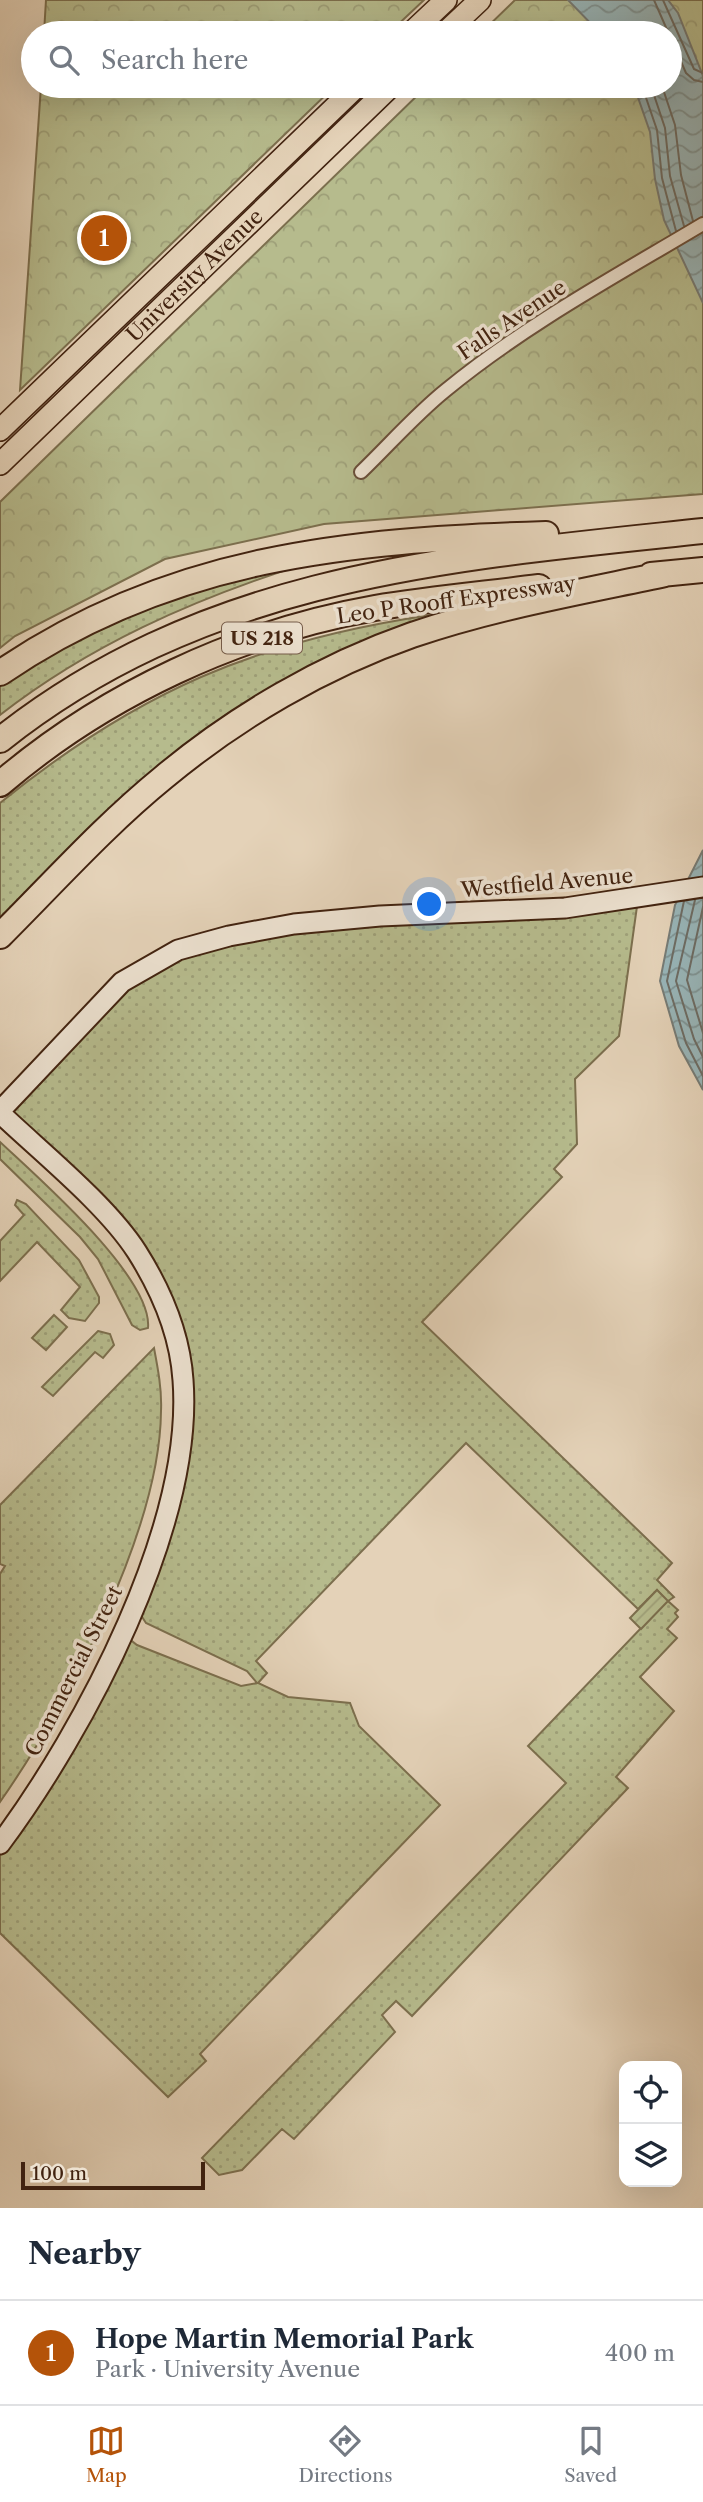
<!DOCTYPE html>
<meta charset="utf-8">
<style>
body{margin:0;font-family:"Libre Caslon Text",serif;background:#f2f2f3;color:#1f2937}
.controls{position:absolute;right:21px;bottom:21px;display:grid;overflow:hidden;border-radius:14px;box-shadow:0 7px 28px #0002}
.controls button{width:63px;height:63px;display:grid;place-items:center;padding:0;border:0;border-bottom:2px solid #e0e1e3;background:#fff;color:#1f2937;font:35px sans-serif}
.scale{position:absolute;left:21px;bottom:18px;width:184px;box-sizing:border-box;padding-left:7px;border:4px solid #422310;border-top:0;font-size:19px;line-height:24px;white-space:nowrap;color:#422310;-webkit-text-stroke:5px #ede2d1;paint-order:stroke}
.you{position:absolute;left:430px;top:905px;width:24px;height:24px;margin:-18px;border:5px solid #fff;border-radius:50%;background:#1a73e8;box-shadow:0 0 0 10px #1a73e833}
.badge{display:grid;place-items:center;width:46px;height:46px;border-radius:50%;background:#b45309;color:#fff;font-size:23px;font-weight:700}
.pin{position:absolute;translate:-50% -50%;border:4px solid #fff;box-shadow:0 2px 7px #0006}
.list{margin:0;padding:0;list-style:none}
h2{display:flex;justify-content:space-between;align-items:center;height:91px;margin:0;padding:0 28px;font-size:30px}
h2 small{font-size:23px;font-weight:400;color:#747a83}
.list li{display:grid;grid-template-columns:46px 1fr auto;gap:21px;align-items:center;box-sizing:border-box;height:105px;padding:0 28px;border-top:2px solid #e0e1e3}
.list b{display:block;font-size:26px;white-space:nowrap}
.list p{margin:0;font-size:23px;white-space:nowrap;color:#747a83}
.list em{font-size:23px;font-style:normal;color:#747a83}
.icon{flex:none;width:38px;height:38px;fill:none;stroke:currentColor;stroke-width:2;stroke-linecap:round;stroke-linejoin:round}
.map{position:relative;flex:none;width:703px;height:2208px;overflow:hidden}
.search{position:absolute;background:#fff;box-shadow:0 7px 28px #0002;left:21px;right:21px;top:21px;height:77px;display:flex;align-items:center;gap:18px;box-sizing:border-box;padding:0 24px;border-radius:38px;color:#747a83;font-size:26px}
.sheet{height:196px;background:#fff}
nav{display:flex;justify-content:space-around;align-items:center;box-sizing:border-box;height:98px;border-top:2px solid #e0e1e3;background:#fff;font-size:19px;color:#747a83}
nav a{display:grid;justify-items:center;gap:4px}
nav .on{color:#b45309}
.map>svg:first-child{display:block}
.grass{fill:url(#grass-dots);stroke:#7c6f4e;stroke-width:2}
.park{fill:url(#park-crowns);stroke:#7c6f4e;stroke-width:2}
.garden{fill:url(#garden-furrows);stroke:#7c6f4e;stroke-width:2}
.water{fill:url(#water-waves);stroke:#767b75;stroke-width:2}
.lines{fill:none;stroke-linecap:round;stroke-linejoin:round}
.shore{stroke:#6d6c64;stroke-width:2}
.street-casing{stroke:#6a4f3a;stroke-width:16}
.secondary-casing{stroke:#422310;stroke-width:23}
.primary-casing{stroke:#422310;stroke-width:24}
.highway-casing{stroke:#422310;stroke-width:28}
.street{stroke:#ede2d1;stroke-width:12}
.secondary{stroke:#ede2d1;stroke-width:19}
.primary{stroke:#e4d2b8;stroke-width:21}
.highway{stroke:#e4d2b8;stroke-width:24}
.labels{text-anchor:middle;stroke-width:7;stroke-linejoin:round;paint-order:stroke}
.shield{fill:#ede2d1;stroke:#755c4a;stroke-width:2}
.shield-label{font-size:19px;font-weight:bold;fill:#422310}
.street-label{font-size:21px;fill:#422310;stroke:#ede2d1}
</style>
<div class="map">
<svg width="703" height="2208" viewBox="0 0 703 2208">
<defs>
<pattern id="grass-dots" width="8" height="8" patternUnits="userSpaceOnUse" patternTransform="scale(1.75)"><rect width="8" height="8" fill="#b6bb8d"/><path d="M2 2h.1M6 6h.1" fill="none" stroke="#9ea079" stroke-width="1.8" stroke-linecap="round"/></pattern>
<pattern id="park-crowns" width="20" height="18" patternUnits="userSpaceOnUse" patternTransform="scale(1.75)"><rect width="20" height="18" fill="#b6bb8d"/><path d="M2 6a3 3 0 1 1 6 0M12 15a3 3 0 1 1 6 0" fill="none" stroke="#9ea079"/></pattern>
<pattern id="garden-furrows" width="10" height="10" patternUnits="userSpaceOnUse" patternTransform="scale(1.75)"><rect width="10" height="10" fill="#b6bb8d"/><path d="M-1 1l2-2M0 10L10 0M9 11l2-2" fill="none" stroke="#9ea079"/></pattern>
<pattern id="water-waves" width="16" height="10" patternUnits="userSpaceOnUse" patternTransform="scale(1.75)"><rect width="16" height="10" fill="#98b5b8"/><path d="M0 5q4-4 8 0t8 0" fill="none" stroke="#7e9394"/></pattern>
</defs>
<rect width="100%" height="100%" fill="#e4d2b8"/>
<filter id="stains"><feTurbulence type="fractalNoise" baseFrequency=".00286" numOctaves="4"/><feColorMatrix values="0 0 0 0 .2 0 0 0 0 .09 0 0 0 0 .02 0 0 0 .5 -.17"/></filter>
<radialGradient id="worn" r=".72"><stop offset=".6" stop-color="#630" stop-opacity="0"/><stop offset="1" stop-color="#630" stop-opacity=".3"/></radialGradient>
<path class="grass" d="M298,566C190,601 90,645 0,715V680L43,653L198,585Z
M431,615L433,621L285,684L0,921V803C138,691 256,641 431,615Z
M638,899L619,1036L575,1079L577,1144L554,1169L562,1177L422,1322L672,1563L657,1580L674,1597L668,1601L678,1610L675,1613L678,1617L667,1629L677,1638L640,1677L674,1711L616,1777L628,1788L412,2016L396,2001L382,2015L395,2032L294,2139L282,2129L242,2170L219,2175L202,2158L566,1783L528,1746L667,1601L657,1590L638,1609L466,1443L256,1661L267,1673L258,1683L288,1697L350,1703L359,1726L440,1805L200,2054L206,2061L168,2097L0,1933V1844L123,1634L137,1645L241,1686L257,1683L247,1671L146,1623L135,1606L156,1547L183,1379L136,1251L0,1113L122,982L229,936Z
M0,1142C36,1176 153,1277 148,1328L140,1330L132,1325L98,1259L80,1237L0,1159Z
M17,1200L26,1204L79,1260L99,1297V1303L85,1321L69,1318L61,1310L80,1287L37,1242L0,1281V1241L24,1215L15,1205Z
M54,1315L67,1327L46,1350L32,1338Z
M98,1331L110,1334L114,1345L103,1358L95,1352L53,1396L42,1387Z
M154,1348C158,1369 162,1390 161,1411C160,1530 67,1706 0,1802V1574L5,1566L0,1564V1505Z"/>
<path class="park" d="M46,0H424L389,33H44Z
M515,0H703V494L324,524L165,559L15,636L0,648V502L427,86H670V33H481Z
M41,86H335L20,390Z"/>
<path class="garden" d="M657,1590L668,1601L641,1629L630,1618Z"/>
<path class="water" d="M568,0H668L678,13L703,76V303L664,220L655,179L650,132L634,86H670V33H600Z
M703,850V1090L679,1046L660,981L675,905Z"/>
<g class="lines">
<path class="shore" d="M654,0L686,73L694,80L703,82
M663,0L694,69L703,73
M642,86L657,130L662,178L676,231
M651,86L665,128L670,176L684,226
M662,86L675,125L681,175L693,221
M695,900L676,981L694,1039L703,1057
M684,901L667,981L686,1043L703,1076
M703,907L687,980L703,1033"/>
<g class="street-casing">
<path id="street" d="M361,472C389,445 416,414 446,390C525,325 616,276 703,224"/>
</g>
<g class="secondary-casing">
<path id="secondary" d="M0,1111L122,982L178,950L229,936L294,924L380,916L565,908L703,887
M0,1113C41,1152 107,1205 137,1252C161,1290 180,1335 183,1380C194,1525 85,1730 0,1844"/>
</g>
<g class="primary-casing">
<g id="primary">
<path d="M411,33L446,0"/>
<path d="M445,33L480,0"/>
<path d="M0,430L357,86"/>
<path id="s1" d="M0,464L391,86"/>
</g>
</g>
<g class="highway-casing">
<path id="highway" d="M651,575L703,570
M0,673C169,557 348,540 546,534
M0,740C208,575 449,558 703,531
M0,784C105,694 239,632 375,608C429,599 484,594 539,587
M0,936C54,882 105,825 164,777C236,717 323,666 412,635C494,607 580,592 665,574"/>
</g>
<use href="#street" class="street"/>
<use href="#secondary" class="secondary"/>
<use href="#primary" class="primary"/>
<use href="#highway" class="highway"/>
</g>
<g class="labels">
<rect class="shield" x="222" y="622.5" width="80" height="31" rx="5"/>
<g class="shield-label">
<text x="262" y="645">US 218</text>
</g>
<g class="street-label">
<text dy="7" stroke="none"><textPath href="#s1" startOffset="271">University Avenue</textPath></text>
<text transform="translate(512 320) rotate(-34)" y="7">Falls Avenue</text>
<text transform="translate(456 600) rotate(-8)" y="7">Leo P Rooff Expressway</text>
<text transform="translate(547 883) rotate(-5)" y="7">Westfield Avenue</text>
<text transform="translate(74 1671) rotate(-63)" y="7">Commercial Street</text>
</g>
</g>
<rect width="100%" height="100%" filter="url(#stains)"/>
<rect width="100%" height="100%" fill="url(#worn)"/>
</svg>
<div class="controls">
<button><svg class="icon" aria-label="locate" viewBox="0 0 24 24"><circle cx="12" cy="12" r="6"/><path d="M12 2v4M12 18v4M2 12h4M18 12h4"/></svg></button>
<button><svg class="icon" aria-label="layers" viewBox="0 0 24 24"><path d="M12 4l9 5-9 5-9-5zM3 14l9 5 9-5"/></svg></button>
</div>
<div class="scale">100 m</div>
<div class="you"></div>
<div class="pin badge" style="left:104px;top:238px">1</div>
<div class="search"><svg class="icon" aria-label="search" viewBox="0 0 24 24"><circle cx="10" cy="10" r="6"/><path d="M15 15l6 6"/></svg>Search here</div>
</div>
<section class="sheet">
<h2>Nearby<small></small></h2>
<ul class="list">
<li><span class="badge">1</span><div><b>Hope Martin Memorial Park</b><p>Park · University Avenue</p></div><em>400 m</em></li>
</ul>
</section>
<nav>
<a class="on"><svg class="icon" aria-label="map" viewBox="0 0 24 24"><path d="M3 6l6-2 6 2 6-2v14l-6 2-6-2-6 2zM9 4v14M15 6v14"/></svg>Map</a>
<a><svg class="icon" aria-label="directions" viewBox="0 0 24 24"><path d="M12 3l9 9-9 9-9-9zM9 14v-3h6M13 9l2 2-2 2"/></svg>Directions</a>
<a><svg class="icon" aria-label="saved" viewBox="0 0 24 24"><path d="M7 4h10v16l-5-4-5 4z"/></svg>Saved</a>
</nav>
